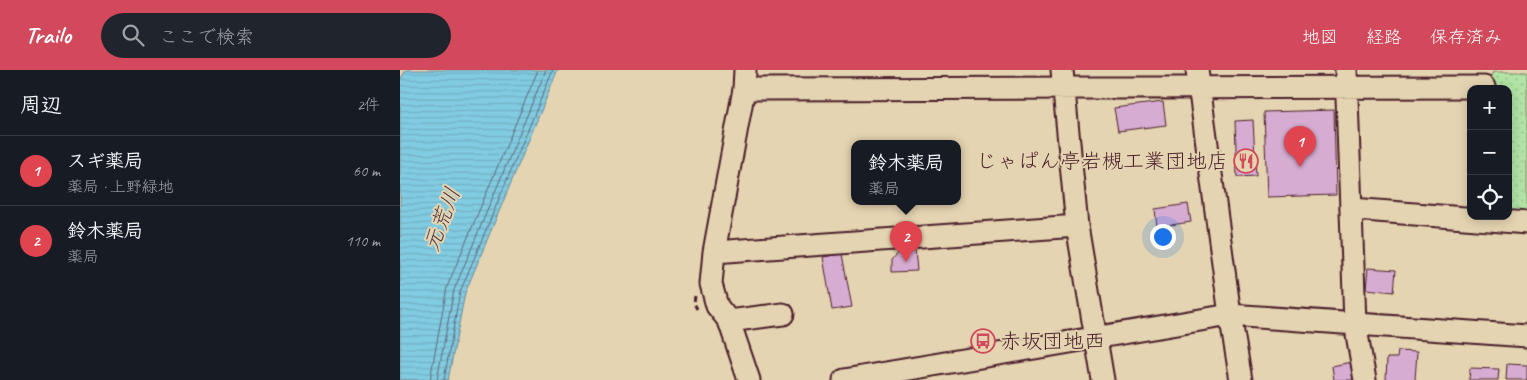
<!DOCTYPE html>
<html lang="ja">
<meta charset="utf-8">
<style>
body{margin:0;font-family:Caveat,"Klee One",sans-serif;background:#20242c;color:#f1f3f6}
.controls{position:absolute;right:15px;top:15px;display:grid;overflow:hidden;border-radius:10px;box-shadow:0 2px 12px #0003}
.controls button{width:45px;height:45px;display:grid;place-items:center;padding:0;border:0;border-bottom:1px solid #363941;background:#171b24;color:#f1f3f6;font:25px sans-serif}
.you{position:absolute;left:762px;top:166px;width:18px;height:18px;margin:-12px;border:4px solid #fff;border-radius:50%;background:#1a73e8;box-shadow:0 0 0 8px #1a73e833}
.badge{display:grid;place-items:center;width:32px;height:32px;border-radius:50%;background:#d1495b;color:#fff;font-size:16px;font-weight:700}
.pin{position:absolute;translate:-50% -41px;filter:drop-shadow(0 1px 2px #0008)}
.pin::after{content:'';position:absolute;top:26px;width:18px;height:15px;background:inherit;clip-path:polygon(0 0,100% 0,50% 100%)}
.popup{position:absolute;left:451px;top:70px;width:110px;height:65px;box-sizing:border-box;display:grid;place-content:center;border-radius:10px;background:#171b24;filter:drop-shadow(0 1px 4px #0005);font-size:16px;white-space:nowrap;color:#9ea1a6}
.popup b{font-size:19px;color:#f1f3f6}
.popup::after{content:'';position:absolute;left:50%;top:100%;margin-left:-10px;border:10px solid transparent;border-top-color:#171b24}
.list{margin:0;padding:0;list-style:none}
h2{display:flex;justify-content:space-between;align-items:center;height:65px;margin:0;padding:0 20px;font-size:21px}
h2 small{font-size:16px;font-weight:400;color:#9ea1a6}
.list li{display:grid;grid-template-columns:32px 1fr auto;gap:15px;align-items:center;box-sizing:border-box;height:70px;padding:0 20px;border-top:1px solid #363941}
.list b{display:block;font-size:19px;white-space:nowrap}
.list p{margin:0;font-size:16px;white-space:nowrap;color:#9ea1a6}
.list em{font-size:16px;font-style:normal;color:#9ea1a6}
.icon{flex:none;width:28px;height:28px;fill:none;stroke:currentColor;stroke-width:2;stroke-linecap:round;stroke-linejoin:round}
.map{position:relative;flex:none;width:1127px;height:310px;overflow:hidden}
header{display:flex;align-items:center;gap:30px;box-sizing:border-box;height:70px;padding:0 25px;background:#d1495b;color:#fff}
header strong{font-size:24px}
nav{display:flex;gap:28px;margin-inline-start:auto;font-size:18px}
.search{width:350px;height:45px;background:#20242c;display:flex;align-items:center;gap:12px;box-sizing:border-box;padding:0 18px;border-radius:28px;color:#9ea1a6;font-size:19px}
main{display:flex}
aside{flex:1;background:#171b24}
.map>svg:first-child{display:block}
.grass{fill:url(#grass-dots);stroke:#7e8268}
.water{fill:url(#water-rules);stroke:#6b8799}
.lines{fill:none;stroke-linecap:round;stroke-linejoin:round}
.shore{stroke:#606474;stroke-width:1}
.building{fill:#d6acd2;stroke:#4a1f2b}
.minor-casing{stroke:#4a1f2b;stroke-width:25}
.path{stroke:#4a1f2b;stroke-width:3;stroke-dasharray:5 4;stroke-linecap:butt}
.minor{stroke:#e5d4b1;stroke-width:21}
.labels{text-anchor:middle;stroke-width:4;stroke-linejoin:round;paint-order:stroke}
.poi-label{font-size:21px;fill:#4a1f2b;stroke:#e5d4b1;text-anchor:end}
.water-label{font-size:22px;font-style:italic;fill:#523946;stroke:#e5d4b1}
</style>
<header>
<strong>Trailo</strong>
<div class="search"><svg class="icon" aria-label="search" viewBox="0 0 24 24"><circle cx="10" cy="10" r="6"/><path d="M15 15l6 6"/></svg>ここで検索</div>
<nav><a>地図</a><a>経路</a><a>保存済み</a></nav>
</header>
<main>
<aside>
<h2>周辺<small>2件</small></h2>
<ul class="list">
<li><span class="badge" style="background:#e0444e">1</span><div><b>スギ薬局</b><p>薬局 · 上野緑地</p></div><em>60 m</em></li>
<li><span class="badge" style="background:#e0444e">2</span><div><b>鈴木薬局</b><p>薬局</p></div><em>110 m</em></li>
</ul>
</aside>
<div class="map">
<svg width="1127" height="310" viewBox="0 0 1127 310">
<defs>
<pattern id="grass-dots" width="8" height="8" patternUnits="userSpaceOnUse" patternTransform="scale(1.25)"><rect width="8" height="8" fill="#b1e4a5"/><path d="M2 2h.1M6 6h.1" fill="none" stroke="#9ac38e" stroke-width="1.8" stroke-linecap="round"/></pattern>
<pattern id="water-rules" width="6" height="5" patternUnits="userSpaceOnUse" patternTransform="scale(1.25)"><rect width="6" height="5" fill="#81cce2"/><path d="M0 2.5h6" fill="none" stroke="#71afc2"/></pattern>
</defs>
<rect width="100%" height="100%" fill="#e5d4b1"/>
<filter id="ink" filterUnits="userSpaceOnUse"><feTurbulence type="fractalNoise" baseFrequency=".02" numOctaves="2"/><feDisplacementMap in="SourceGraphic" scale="10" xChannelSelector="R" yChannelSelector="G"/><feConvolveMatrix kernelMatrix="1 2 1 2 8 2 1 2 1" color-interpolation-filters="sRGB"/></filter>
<g filter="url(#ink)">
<path class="grass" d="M1093,2H1127V147L1108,146V19H1089V10Z"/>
<path class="water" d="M6,0H158L65,223L48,310H0V10Z"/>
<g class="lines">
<path class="shore" d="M30,310L47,217L138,0
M37,310L54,220L146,0
M44,310L60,222L153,0"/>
</g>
<path class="building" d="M763,32L766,55L718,61L714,38Z
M934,40L936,125L867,127L864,42Z
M853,50L856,106L837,107L835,51Z
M788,134L791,152L757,157L755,139Z
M515,180L517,201L492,202V190L499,182Z
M442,184L452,237L432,240L423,187Z
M968,198L996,200L994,222L966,219Z
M998,281L1017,282L1015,310H986L987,288H997Z
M951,292L955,310H934L932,296Z
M1107,294L1127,295V310H1106Z
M1070,298L1099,299L1098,310H1069Z"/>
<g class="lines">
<g class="minor-casing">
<path id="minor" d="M345,0L344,19L314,182L311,214L317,236L329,251L349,310
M662,0L677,156L703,310
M797,0L830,245L841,310
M946,0L955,253L965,310
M344,19L1084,17
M952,139L1127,153
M314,182L677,156
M329,251L383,244
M444,310L830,245L1127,266"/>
</g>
<path class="path" d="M295,226L294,233L297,239"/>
<use href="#minor" class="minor"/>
</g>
</g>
<defs>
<g id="restaurant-ring" transform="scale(1.25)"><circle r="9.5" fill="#e5d4b1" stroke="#d1495b" stroke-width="1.5"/><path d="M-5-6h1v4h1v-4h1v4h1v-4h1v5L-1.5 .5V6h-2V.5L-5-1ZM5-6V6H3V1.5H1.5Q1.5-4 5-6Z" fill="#d1495b"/></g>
<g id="bus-ring" transform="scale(1.25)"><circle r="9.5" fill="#e5d4b1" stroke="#d1495b" stroke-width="1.5"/><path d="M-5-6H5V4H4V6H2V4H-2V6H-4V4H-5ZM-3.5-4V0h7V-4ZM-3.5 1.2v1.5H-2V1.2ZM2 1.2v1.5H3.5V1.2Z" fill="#d1495b"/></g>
</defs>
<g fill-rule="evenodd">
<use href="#restaurant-ring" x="846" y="91"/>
<use href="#bus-ring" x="583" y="271"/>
</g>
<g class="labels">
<g class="poi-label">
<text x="828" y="98">じゃぱん亭岩槻工業団地店</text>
<text x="600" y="278" text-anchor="start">赤坂団地西</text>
</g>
<g class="water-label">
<text transform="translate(41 149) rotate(-69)" y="8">元荒川</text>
</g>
</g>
</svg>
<div class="controls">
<button>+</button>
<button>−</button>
<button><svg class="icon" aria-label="locate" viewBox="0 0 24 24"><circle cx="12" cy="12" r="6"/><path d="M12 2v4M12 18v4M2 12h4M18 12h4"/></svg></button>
</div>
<div class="you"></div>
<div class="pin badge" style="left:900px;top:97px;background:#e0444e">1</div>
<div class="pin badge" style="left:506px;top:192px;background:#e0444e">2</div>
<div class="popup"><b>鈴木薬局</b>薬局</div>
</div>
</main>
